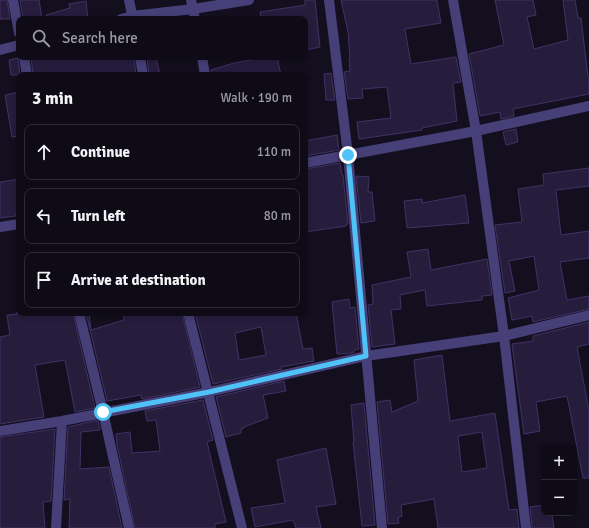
<!DOCTYPE html>
<meta charset="utf-8">
<style>
body{margin:0;font-family:Signika,sans-serif;background:#17141f;color:#f1f3f6}
.controls{position:absolute;right:12px;bottom:12px;display:grid;overflow:hidden;border-radius:8px;box-shadow:0 2px 6px #0003}
.controls button{width:36px;height:36px;display:grid;place-items:center;padding:0;border:0;border-bottom:1px solid #2e2b35;background:#0e0b16;color:#f1f3f6;font:20px sans-serif}
.stop{position:absolute;width:12px;height:12px;margin:-9px;border:3px solid #4fc3f7;border-radius:50%;background:#fff}
.stop.end{background:#4fc3f7;border-color:#fff;box-shadow:0 1px 4px #0008}
.list{margin:0;padding:0;list-style:none}
h2{display:flex;justify-content:space-between;align-items:center;height:52px;margin:0;padding:0 16px;font-size:17px}
h2 small{font-size:13px;font-weight:400;color:#9b9ba1}
.list li{display:grid;grid-template-columns:26px 1fr auto;gap:12px;align-items:center;box-sizing:border-box;height:56px;margin:0 8px 8px;padding:0 8px;border:1px solid #2e2b35;border-radius:8px}
.list b{display:block;font-size:15px;white-space:nowrap}
.list em{font-size:13px;font-style:normal;color:#9b9ba1}
.icon{flex:none;width:22px;height:22px;fill:none;stroke:currentColor;stroke-width:2;stroke-linecap:round;stroke-linejoin:round}
.map{position:relative;flex:none;width:589px;height:528px;overflow:hidden}
.search{position:absolute;background:#0e0b16;box-shadow:0 2px 6px #0003;left:16px;top:16px;width:292px;height:44px;display:flex;align-items:center;gap:10px;box-sizing:border-box;padding:0 14px;border-radius:8px;color:#9b9ba1;font-size:15px}
.panel{position:absolute;background:#0e0b16;box-shadow:0 2px 6px #0003;left:16px;top:72px;width:292px;height:244px;border-radius:8px}
.map>svg:first-child{display:block}
.building{fill:#261d3d;stroke:#413266;fill-rule:evenodd}
.lines{fill:none;stroke-linecap:round;stroke-linejoin:round}
.street{stroke:#463f78;stroke-width:10}
.route{stroke:#4fc3f7;stroke-width:5}
</style>
<div class="map">
<svg width="589" height="528" viewBox="0 0 589 528">
<rect width="100%" height="100%" fill="#130f1e"/>
<path class="building" d="M0,0H7L10,19H0Z
M20,0H39L42,19H23Z
M305,0H315L320,47L305,50V19H261L260,12L305,5Z
M341,0H437L441,23L405,29L411,64L456,57L461,82L453,83L457,121L422,128V130L359,139L357,122L391,118L387,87L362,89L363,98L348,99L344,72L350,71L349,58H350L348,32Z
M495,0H533L536,15L527,17L534,49L568,40L563,0H575L578,18H581L588,77H589V94L513,109L514,116L501,119L500,112L480,116L469,54L504,45Z
M86,1L88,19H47L46,15L70,8L69,4Z
M31,57H134L136,75H33Z
M147,57H156L160,75H149Z
M268,57H277L281,75H211V70L234,63Z
M18,58L20,75H11L9,60Z
M331,73L335,100H326L324,74Z
M19,92V136L12,137L5,95Z
M516,129L518,142L506,145L503,132Z
M337,135L339,150L305,156V141Z
M340,163L342,175H343L348,224H346V226L305,232V169Z
M589,168V186L556,190L561,235L589,231V258L560,262L567,300L589,296V309L533,322L532,316L512,320L508,298L539,290L534,256L509,261L515,291L505,293L495,225L522,222L518,189L544,185L543,174Z
M356,176L369,177L368,192H372L375,221L361,223Z
M19,179V213L15,214L16,216L0,218V182Z
M465,195L469,223L407,228L404,201L422,199V203Z
M428,249L431,270L487,259L492,295L482,296V300L427,306L425,290L400,295L401,309L391,310L395,344L372,347L368,305L373,304L372,285L411,277L407,252Z
M349,299L350,308L355,307L359,349L354,350V352L352,353L337,354L332,302Z
M16,313H73L95,408L75,412L65,360L35,365L44,417L0,424V337L10,335L7,315L17,314Z
M86,313H89L91,330L124,320L123,313H182L200,387L142,399L141,395L107,401Z
M195,313H267L268,316L285,313H296L303,349L312,348L314,361L281,367L282,369L213,384ZM261,327L266,355L239,360L235,333Z
M589,322V344L577,347L589,411V478H583L567,396L536,402L540,431L524,434L512,344L533,341V336Z
M442,355L450,421L495,413L509,510L517,509L519,528H438L434,499L401,505L402,516L398,518L399,523L388,524L377,402L390,400L392,412L418,401L414,360ZM482,432L487,468L462,472L458,436Z
M284,381L286,391L263,395L268,418L244,427V428L241,429V433L226,437L216,397Z
M203,400L213,440L207,442L226,522L215,524V528H135L117,445L116,434L130,432L132,453L160,451L156,420L147,421L145,411Z
M364,403L375,525L362,526L353,442H354L351,405Z
M98,420L100,430L81,432L80,469L109,467L122,528H69L70,499L64,500L68,427Z
M55,429L51,501L43,502L45,528H0V437Z
M326,448L336,504L316,507L321,528H296L293,520L255,527L251,508L285,503L277,460Z
M544,505V513L552,514L554,528H532L530,507Z"/>
<g class="lines">
<path class="street" d="M13,0L19,33
M129,0L133,19
M191,0L195,19
M329,0L348,155L382,528
M453,0L476,131L504,336L526,528
M121,19L132,16L193,9L249,0
M0,50L19,45
M24,57L27,75
M140,57L143,75
M202,57L205,75
M305,163L476,131L589,106
M0,227L19,224
M79,313L103,412L129,528
M188,313L242,528
M0,431L62,421L209,392L366,356L504,336L589,315
M56,528L62,421"/>
</g>
<g class="lines">
<path class="route" d="M103,412L209,392L366,356L348,155"/>
</g>
</svg>
<div class="controls">
<button>+</button>
<button>−</button>
</div>
<div class="stop" style="left:103px;top:412px"></div>
<div class="stop end" style="left:348px;top:155px"></div>
<div class="search"><svg class="icon" aria-label="search" viewBox="0 0 24 24"><circle cx="10" cy="10" r="6"/><path d="M15 15l6 6"/></svg>Search here</div>
<section class="panel">
<h2>3 min<small>Walk · 190 m</small></h2>
<ul class="list">
<li><svg class="icon" aria-label="ahead" viewBox="0 0 24 24"><path d="M12 20V5M6 11l6-6 6 6"/></svg><div><b>Continue</b></div><em>110 m</em></li>
<li><svg class="icon" aria-label="left" viewBox="0 0 24 24"><path d="M17 20v-9H6M10 6l-5 5 5 5"/></svg><div><b>Turn left</b></div><em>80 m</em></li>
<li><svg class="icon" aria-label="arrive" viewBox="0 0 24 24"><path d="M6 21V4h12l-3 4 3 4H6"/></svg><div><b>Arrive at destination</b></div></li>
</ul>
</section>
</div>
